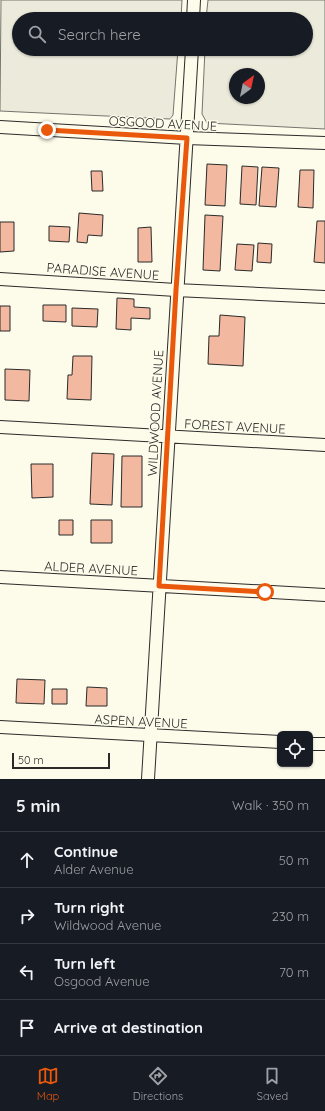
<!DOCTYPE html>
<meta charset="utf-8">
<style>
body{margin:0;font-family:Quicksand,sans-serif;background:#242831;color:#f1f3f6}
.controls{position:absolute;right:12px;bottom:12px;display:grid;overflow:hidden;border-radius:6px;box-shadow:0 1px 3px #0004}
.controls button{width:36px;height:36px;display:grid;place-items:center;padding:0;border:0;border-bottom:1px solid #363941;background:#171b24;color:#f1f3f6;font:20px sans-serif}
.compass{position:absolute;left:229px;top:68px;width:36px;height:36px;border-radius:50%;background:#171b24;box-shadow:0 1px 3px #0004;rotate:33deg}
.scale{position:absolute;left:12px;bottom:10px;width:98px;box-sizing:border-box;padding-left:4px;border:2px solid #2b2b2b;border-top:0;font-size:11px;line-height:14px;white-space:nowrap;color:#2b2b2b;-webkit-text-stroke:3px #fdfbea;paint-order:stroke}
.stop{position:absolute;width:12px;height:12px;margin:-9px;border:3px solid #ea580c;border-radius:50%;background:#fff}
.stop.end{background:#ea580c;border-color:#fff;box-shadow:0 1px 4px #0008}
.list{margin:0;padding:0;list-style:none}
h2{display:flex;justify-content:space-between;align-items:center;height:52px;margin:0;padding:0 16px;font-size:17px}
h2 small{font-size:13px;font-weight:400;color:#9ea1a6}
.list li{display:grid;grid-template-columns:26px 1fr auto;gap:12px;align-items:center;box-sizing:border-box;height:56px;padding:0 16px;border-top:1px solid #363941}
.list b{display:block;font-size:15px;white-space:nowrap}
.list p{margin:0;font-size:13px;white-space:nowrap;color:#9ea1a6}
.list em{font-size:13px;font-style:normal;color:#9ea1a6}
.icon{flex:none;width:22px;height:22px;fill:none;stroke:currentColor;stroke-width:2;stroke-linecap:round;stroke-linejoin:round}
.map{position:relative;flex:none;width:325px;height:779px;overflow:hidden}
.search{position:absolute;background:#171b24;box-shadow:0 1px 3px #0004;left:12px;right:12px;top:12px;height:44px;display:flex;align-items:center;gap:10px;box-sizing:border-box;padding:0 14px;border-radius:22px;color:#9ea1a6;font-size:15px}
.sheet{height:276px;background:#171b24}
nav{display:flex;justify-content:space-around;align-items:center;box-sizing:border-box;height:56px;border-top:1px solid #363941;background:#171b24;font-size:11px;color:#9ea1a6}
nav a{display:grid;justify-items:center;gap:2px}
nav .on{color:#ea580c}
.map>svg:first-child{display:block}
.green{fill:#ecebdb;stroke:#74746e;fill-rule:evenodd}
.building{fill:#f2b8a0;stroke:#2b2b2b}
.lines{fill:none;stroke-linecap:round;stroke-linejoin:round}
.minor-casing{stroke:#2b2b2b;stroke-width:14}
.minor{stroke:#fdfbea;stroke-width:12}
.route{stroke:#ea580c;stroke-width:5}
.labels{text-anchor:middle;stroke-width:3;stroke-linejoin:round;paint-order:stroke}
.street-label{font-size:13px;fill:#2b2b2b;stroke:#fdfbea}
</style>
<div class="map">
<svg width="325" height="779" viewBox="0 0 325 779">
<rect width="100%" height="100%" fill="#fdfbea"/>
<path class="green" d="M1,0H182L181,19H19V49H178L173,115L170,119L0,111Z
M208,0H325V129L207,123L202,114L205,49H306V19H206ZM235,74H259V98H235Z"/>
<path class="building" d="M207,164L227,165L225,206L205,205Z
M242,166L258,167L256,205L240,204Z
M262,167L279,168L276,207L259,206Z
M300,170H314L313,208L298,207Z
M91,171H102L103,191H92Z
M79,213L103,215L102,236L88,235L87,243L77,242Z
M205,215L223,216L220,271L203,270Z
M317,221H325V263L314,262Z
M0,222H14V251L0,252Z
M49,226L70,227L69,242L49,241Z
M151,227L152,262H138V228Z
M258,243L272,244L271,263L257,262Z
M237,244L254,245L252,271L235,270Z
M117,298L134,299V307L150,308V319L131,318V330L116,329Z
M43,305H66V322L43,321Z
M0,306H10V331H0Z
M72,308L98,309L97,327L72,326Z
M220,315L245,317L243,366L208,364L209,336H219Z
M73,356H92L91,400L67,399L68,375H72Z
M5,369L30,370L29,401L5,400Z
M92,453L114,454L112,505L90,504Z
M122,456H142V507H121Z
M31,464H53V497L32,498Z
M59,520H73V535H59Z
M91,520H112V543H91Z
M17,679L45,680L44,704L16,703Z
M87,687L107,688V706H86Z
M52,689H67V704H52Z"/>
<g class="lines">
<g class="minor-casing">
<path id="minor" d="M193,19L194,0
M0,127L187,138L325,143
M0,279L176,290L325,297
M0,427L325,445
M0,577L325,595
M0,727L280,742
M310,744H325
M148,779L192,49"/>
</g>
<use href="#minor" class="minor"/>
</g>
<g class="lines">
<path class="route" d="M47,130L187,138L176,290L159,586L265,592"/>
</g>
<g class="labels">
<g class="street-label">
<text transform="translate(163 123) rotate(3)" y="5">OSGOOD AVENUE</text>
<text transform="translate(103 271) rotate(4)" y="5">PARADISE AVENUE</text>
<text transform="translate(155 413) rotate(-87)" y="5">WILDWOOD AVENUE</text>
<text transform="translate(235 426) rotate(3)" y="5">FOREST AVENUE</text>
<text transform="translate(91 568) rotate(3)" y="5">ALDER AVENUE</text>
<text transform="translate(141 721) rotate(3)" y="5">ASPEN AVENUE</text>
</g>
</g>
</svg>
<div class="controls">
<button><svg class="icon" aria-label="locate" viewBox="0 0 24 24"><circle cx="12" cy="12" r="6"/><path d="M12 2v4M12 18v4M2 12h4M18 12h4"/></svg></button>
</div>
<svg class="compass" viewBox="-18 -18 36 36"><path d="M0-13l5 13h-10z" fill="#e53935"/><path d="M0 13l5-13h-10z" fill="#9ea1a6"/></svg>
<div class="scale">50 m</div>
<div class="stop" style="left:265px;top:592px"></div>
<div class="stop end" style="left:47px;top:130px"></div>
<div class="search"><svg class="icon" aria-label="search" viewBox="0 0 24 24"><circle cx="10" cy="10" r="6"/><path d="M15 15l6 6"/></svg>Search here</div>
</div>
<section class="sheet">
<h2>5 min<small>Walk · 350 m</small></h2>
<ul class="list">
<li><svg class="icon" aria-label="ahead" viewBox="0 0 24 24"><path d="M12 20V5M6 11l6-6 6 6"/></svg><div><b>Continue</b><p>Alder Avenue</p></div><em>50 m</em></li>
<li><svg class="icon" aria-label="right" viewBox="0 0 24 24"><path d="M7 20v-9h11M14 6l5 5-5 5"/></svg><div><b>Turn right</b><p>Wildwood Avenue</p></div><em>230 m</em></li>
<li><svg class="icon" aria-label="left" viewBox="0 0 24 24"><path d="M17 20v-9H6M10 6l-5 5 5 5"/></svg><div><b>Turn left</b><p>Osgood Avenue</p></div><em>70 m</em></li>
<li><svg class="icon" aria-label="arrive" viewBox="0 0 24 24"><path d="M6 21V4h12l-3 4 3 4H6"/></svg><div><b>Arrive at destination</b></div></li>
</ul>
</section>
<nav>
<a class="on"><svg class="icon" aria-label="map" viewBox="0 0 24 24"><path d="M3 6l6-2 6 2 6-2v14l-6 2-6-2-6 2zM9 4v14M15 6v14"/></svg>Map</a>
<a><svg class="icon" aria-label="directions" viewBox="0 0 24 24"><path d="M12 3l9 9-9 9-9-9zM9 14v-3h6M13 9l2 2-2 2"/></svg>Directions</a>
<a><svg class="icon" aria-label="saved" viewBox="0 0 24 24"><path d="M7 4h10v16l-5-4-5 4z"/></svg>Saved</a>
</nav>
